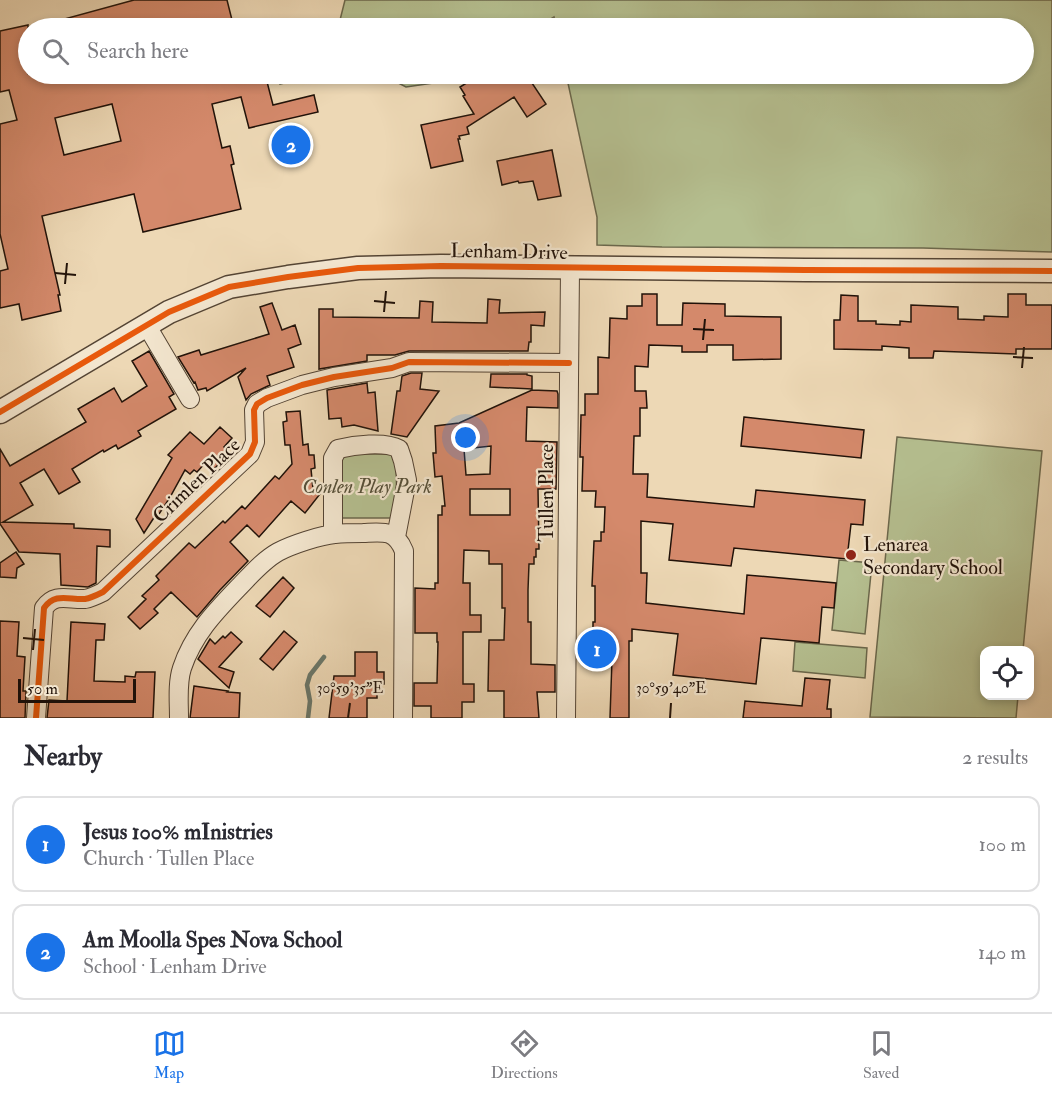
<!DOCTYPE html>
<meta charset="utf-8">
<style>
body{margin:0;font-family:"IM FELL Double Pica",serif;background:#f7f7f7;color:#2b2b33}
.controls{position:absolute;right:18px;bottom:18px;display:grid;overflow:hidden;border-radius:12px;box-shadow:0 3px 9px #0003}
.controls button{width:54px;height:54px;display:grid;place-items:center;padding:0;border:0;border-bottom:2px solid #e1e1e2;background:#fff;color:#2b2b33;font:30px sans-serif}
.scale{position:absolute;left:18px;bottom:15px;width:118px;box-sizing:border-box;padding-left:6px;border:3px solid #211209;border-top:0;font-size:16px;line-height:21px;white-space:nowrap;color:#211209;-webkit-text-stroke:4px #f3e6cf;paint-order:stroke}
.you{position:absolute;left:466px;top:438px;width:21px;height:21px;margin:-15px;border:4px solid #fff;border-radius:50%;background:#1a73e8;box-shadow:0 0 0 9px #1a73e833}
.badge{display:grid;place-items:center;width:39px;height:39px;border-radius:50%;background:#1a73e8;color:#fff;font-size:20px;font-weight:700}
.pin{position:absolute;translate:-50% -50%;border:3px solid #fff;box-shadow:0 2px 6px #0006}
.list{margin:0;padding:0;list-style:none}
h2{display:flex;justify-content:space-between;align-items:center;height:78px;margin:0;padding:0 24px;font-size:26px}
h2 small{font-size:20px;font-weight:400;color:#7c7c81}
.list li{display:grid;grid-template-columns:39px 1fr auto;gap:18px;align-items:center;box-sizing:border-box;height:96px;margin:0 12px 12px;padding:0 12px;border:2px solid #e1e1e2;border-radius:12px}
.list b{display:block;font-size:22px;white-space:nowrap}
.list p{margin:0;font-size:20px;white-space:nowrap;color:#7c7c81}
.list em{font-size:20px;font-style:normal;color:#7c7c81}
.icon{flex:none;width:33px;height:33px;fill:none;stroke:currentColor;stroke-width:2;stroke-linecap:round;stroke-linejoin:round}
.map{position:relative;flex:none;width:1052px;height:718px;overflow:hidden}
.search{position:absolute;background:#fff;box-shadow:0 3px 9px #0003;left:18px;right:18px;top:18px;height:66px;display:flex;align-items:center;gap:15px;box-sizing:border-box;padding:0 21px;border-radius:33px;color:#7c7c81;font-size:22px}
.sheet{height:294px;background:#fff}
nav{display:flex;justify-content:space-around;align-items:center;box-sizing:border-box;height:84px;border-top:2px solid #e1e1e2;background:#fff;font-size:16px;color:#7c7c81}
nav a{display:grid;justify-items:center;gap:3px}
nav .on{color:#1a73e8}
.map>svg:first-child{display:block}
.green{fill:#b5bf90;stroke:#6b684c;stroke-width:1.5}
.lines{fill:none;stroke-linecap:round;stroke-linejoin:round}
.stream{stroke:#6a776a;stroke-width:4.5}
.building{fill:#d4896b;stroke:#211209;stroke-width:1.5;fill-rule:evenodd}
.minor-casing{stroke:#544434;stroke-width:20}
.tertiary-casing{stroke:#544434;stroke-width:25}
.minor{stroke:#f3e6cf;stroke-width:18}
.tertiary{stroke:#f3e6cf;stroke-width:22}
.cycleway-casing{stroke:#f3e6cf;stroke-width:10}
.cycleway{stroke:#e8590c;stroke-width:6}
.ticks{fill:none;stroke:#211209;stroke-width:2}
.poi-dot{fill:#8f2418;stroke:#f3e6cf;stroke-width:2}
.labels{text-anchor:middle;stroke-width:4.5;stroke-linejoin:round;paint-order:stroke}
.street-label{font-size:20px;fill:#211209;stroke:#f3e6cf}
.park-label{font-size:20px;font-style:italic;fill:#554f38;stroke:#f3e6cf}
.poi-label{font-size:20px;fill:#211209;stroke:#f3e6cf;text-anchor:start}
.ticks-label{font-size:15px;text-anchor:middle;fill:#211209;stroke:#f3e6cf;stroke-width:4.5;stroke-linejoin:round;paint-order:stroke}
</style>
<div class="map">
<svg width="1052" height="718" viewBox="0 0 1052 718">
<rect width="100%" height="100%" fill="#edd8b5"/>
<filter id="stains"><feTurbulence type="fractalNoise" baseFrequency=".00333" numOctaves="4"/><feColorMatrix values="0 0 0 0 .2 0 0 0 0 .09 0 0 0 0 .02 0 0 0 .5 -.17"/></filter>
<radialGradient id="worn" r=".72"><stop offset=".6" stop-color="#630" stop-opacity="0"/><stop offset="1" stop-color="#630" stop-opacity=".3"/></radialGradient>
<path class="green" d="M345,0H1052V252L923,248L662,247L597,245V217L566,74H1024V28H557L554,17L536,28H338Z
M277,74H321L280,84Z
M381,74H464L454,80L406,87Z
M897,437L1042,451L1023,650H984V696H1018L1016,718L870,717Z
M338,454H396L397,518H339Z
M839,560L872,563L865,634L832,630Z
M795,642L867,648L865,678L793,671Z"/>
<g class="lines">
<path class="stream" d="M308,718L310,701L307,685L310,675L324,657"/>
</g>
<path class="building" d="M134,0H227L234,28H46V24Z
M28,25V74H103L104,76L116,74H265L273,105L314,95L318,112L249,128L241,97L212,104L222,148L230,146L234,164L231,165L241,209L143,232L134,194L42,216L60,295H58L61,311L22,320L19,304L0,308V271L8,269L0,234V124L17,120L9,90L0,92V31ZM112,104L121,141L64,155L55,118Z
M481,74H526L546,104L527,117L514,97L467,127L469,134L459,136L460,139H458L463,161L431,168L421,125L474,114L463,96L465,95L460,87Z
M552,150L561,196L538,200L533,181L519,183L518,181L502,185L497,161Z
M642,294H657V325H682L683,303L725,304V316L781,317V359L733,360V345H707V352H682V346L649,345L648,367L635,366V391H646L647,408H640V436H634L633,474H648L647,497L754,507L756,490L865,500L863,525L851,524L847,559L734,548L731,566L669,560L673,524L641,521V573H647L646,603L744,614L747,575L836,583L834,608L822,607L819,643L761,638L756,684L673,675L678,634L632,629V641H629V718H610L612,659L602,658V640H593V622H595V586H592L594,541H601V532H604L605,507H595L596,491H582L583,457H580L581,415H585V394H598V357L609,358L610,318L627,319V306H642Z
M1008,294H1026V305H1052V349H1016V354L934,351L933,358H909V348L882,346V350L834,349V320H840L841,295L858,296V321H876V324L900,325V321L911,322V305L958,307V319L984,320V316L1008,317Z
M488,299L500,300L499,313L545,312L544,326L531,325V342H529L528,351H409L395,355H367V361L319,369V309H333V317L419,318L420,301L433,302L432,322L487,323Z
M272,303L282,330L295,325L301,344L288,349L294,367L267,376L270,385L251,394L246,400L238,377L246,368L207,391L206,388L198,390L195,382L194,383L178,357L199,350L201,355L269,334L260,307Z
M149,351L174,394L169,397L176,409L138,431L141,436L118,449L116,445L104,452L103,450L72,469L80,482L59,494L44,469L20,483L33,505L3,522L74,524V528L110,530V547L97,546L96,583L88,587L61,585L60,554L19,552L0,524V449L10,466L86,422L78,409L114,388L122,402L147,386L132,361Z
M411,373H422L420,389L439,391L407,437L391,434L397,391H400L402,376Z
M491,374H527V375L532,376V389L490,387Z
M367,383L368,393L375,392L378,431L354,425L342,427L341,418L329,419L327,390Z
M532,390L557,391L558,394V408L527,407L526,441L557,442L556,489H538L539,549H536V557H534V564H529L528,590V622H531V664L555,665V692H537L539,718H504V691H488L489,640H504L505,608H502V564H489V551L464,550L463,583H470V615H481V632H463V684H474V702H462V718H431V706H414V683H437L438,642H437V633H415V588L435,589V583H438V515H442V506H445L442,476L435,477L433,453H436L435,426L459,423ZM491,446L490,474L466,475L464,449ZM470,489H510V515H470Z
M300,411L303,445L308,444L309,455H314L315,468L311,469L313,489L320,494L305,513L291,501L259,537L247,525L230,542L248,561L220,590L197,617L171,592L154,609L158,613L140,629L128,617L146,599L142,596L159,580L156,576L189,543L195,548L223,521L225,523L242,506L245,509L275,476L279,479L292,464L290,445H285L283,422L287,421L286,412Z
M744,417L864,430L861,458L741,446Z
M220,427L232,438L224,447L228,450L226,452L228,455L214,469L206,462L197,472L194,470L190,474L185,470L169,499L157,517L155,516L144,533L136,519L172,458L168,455L190,432L204,444Z
M16,552L24,564L17,568L16,578L0,577V563Z
M283,577L294,588L270,617L256,606Z
M0,621L19,622L17,656L25,657L23,691H26L25,718H0Z
M71,622L105,624L104,640H96L94,681L125,682V676L135,677L136,672H155L153,718H47L49,700L67,701Z
M284,631L297,642L273,670L260,659Z
M231,632L242,642L219,667L234,672L229,688L198,659L210,639L215,644L223,636L225,638Z
M355,652H377V672H384V684H377V698H367V718H329L334,676H355Z
M805,678L830,680L827,709H831V718H743L745,701L802,706Z
M194,686L228,691L227,692L240,693L239,718H190Z"/>
<g class="lines">
<g class="minor-casing">
<path id="minor" d="M147,326L190,399
M333,534V458L338,449C354,445 385,441 399,449L403,461L407,480L396,537
M36,718L44,608C55,592 69,600 85,599C91,598 97,595 103,592L250,454L255,442L254,410L257,404L267,398L302,385L334,377L392,368L409,362L569,363
M179,718C179,702 177,683 182,668C193,635 214,613 237,589C250,576 262,561 278,552C291,545 321,535 335,534C344,533 354,533 363,533C383,532 395,529 404,551L403,718
M566,718L570,268"/>
</g>
<g class="tertiary-casing">
<path id="tertiary" d="M0,412L169,312L229,287L288,277L358,268L441,266L805,270L1052,271"/>
</g>
<use href="#minor" class="minor"/>
<use href="#tertiary" class="tertiary"/>
<g class="cycleway-casing">
<path id="cycleway" d="M0,412L169,312L229,287L288,277L358,268L441,266L805,270L1052,271
M36,718L44,608C55,592 69,600 85,599C91,598 97,595 103,592L250,454L255,442L254,410L257,404L267,398L302,385L334,377L392,368L409,362L569,363"/>
</g>
<use href="#cycleway" class="cycleway"/>
</g>
<path class="ticks" d="M55,273L76,275M65,284L67,263M374,301L395,303M384,312L386,291M693,329L714,330M703,340L705,319M1013,357L1033,358M1022,368L1024,347M23,638L44,640M33,650L35,629M348,718L350,703M670,718L671,703"/>
<circle class="poi-dot" cx="851" cy="555" r="6"/>
<g class="labels">
<g class="street-label">
<text transform="translate(509 251) rotate(1)" y="7">Lenham Drive</text>
<text transform="translate(196 480) rotate(-44)" y="7">Crimlen Place</text>
<text transform="translate(546 493) rotate(-90)" y="7">Tullen Place</text>
</g>
<g class="park-label">
<text x="367" y="493">Conlen Play Park</text>
</g>
<g class="poi-label">
<text x="863" y="551">Lenarea<tspan x="863" dy="23">Secondary School</tspan></text>
</g>
</g>
<g class="ticks-label">
<text x="350" y="693">30°59'35"E</text>
<text x="671" y="693">30°59'40"E</text>
</g>
<rect width="100%" height="100%" filter="url(#stains)"/>
<rect width="100%" height="100%" fill="url(#worn)"/>
</svg>
<div class="controls">
<button><svg class="icon" aria-label="locate" viewBox="0 0 24 24"><circle cx="12" cy="12" r="6"/><path d="M12 2v4M12 18v4M2 12h4M18 12h4"/></svg></button>
</div>
<div class="scale">50 m</div>
<div class="you"></div>
<div class="pin badge" style="left:597px;top:649px">1</div>
<div class="pin badge" style="left:291px;top:145px">2</div>
<div class="search"><svg class="icon" aria-label="search" viewBox="0 0 24 24"><circle cx="10" cy="10" r="6"/><path d="M15 15l6 6"/></svg>Search here</div>
</div>
<section class="sheet">
<h2>Nearby<small>2 results</small></h2>
<ul class="list">
<li><span class="badge">1</span><div><b>Jesus 100% mInistries</b><p>Church · Tullen Place</p></div><em>100 m</em></li>
<li><span class="badge">2</span><div><b>Am Moolla Spes Nova School</b><p>School · Lenham Drive</p></div><em>140 m</em></li>
</ul>
</section>
<nav>
<a class="on"><svg class="icon" aria-label="map" viewBox="0 0 24 24"><path d="M3 6l6-2 6 2 6-2v14l-6 2-6-2-6 2zM9 4v14M15 6v14"/></svg>Map</a>
<a><svg class="icon" aria-label="directions" viewBox="0 0 24 24"><path d="M12 3l9 9-9 9-9-9zM9 14v-3h6M13 9l2 2-2 2"/></svg>Directions</a>
<a><svg class="icon" aria-label="saved" viewBox="0 0 24 24"><path d="M7 4h10v16l-5-4-5 4z"/></svg>Saved</a>
</nav>
